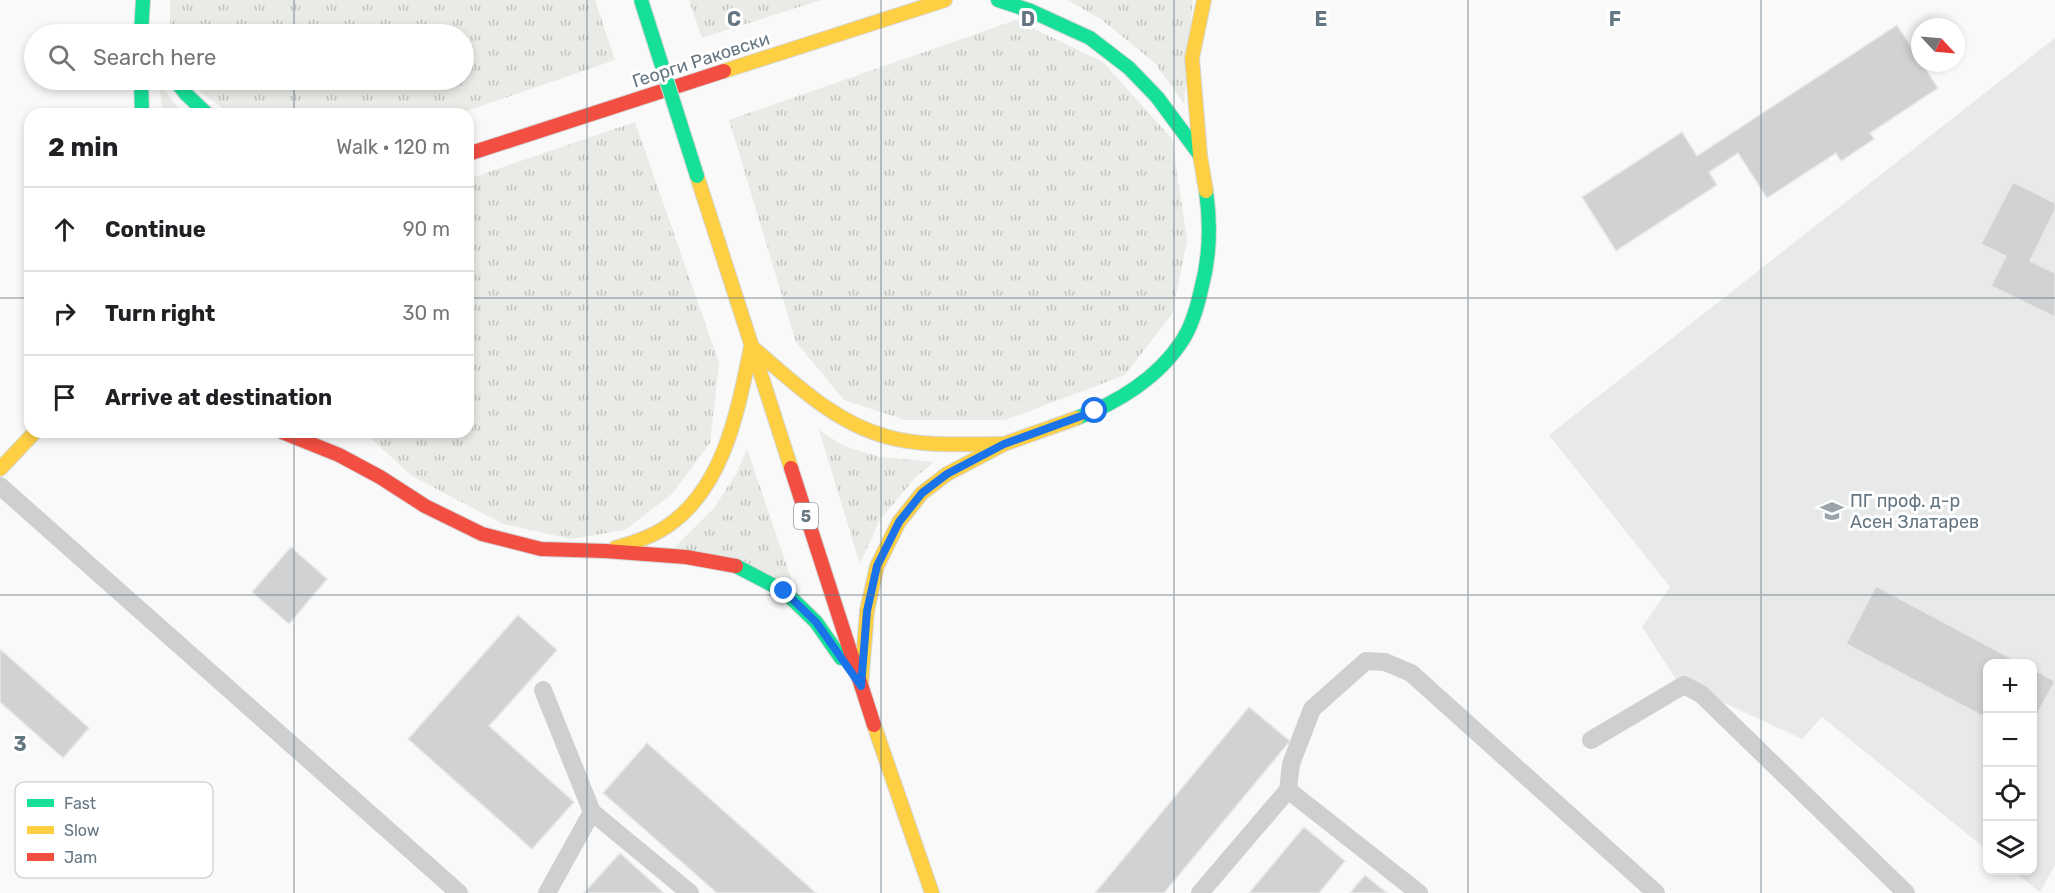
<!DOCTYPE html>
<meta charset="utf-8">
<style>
body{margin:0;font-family:Rubik,sans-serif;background:#f6f6f6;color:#202124}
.controls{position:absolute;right:18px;bottom:18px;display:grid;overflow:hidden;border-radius:12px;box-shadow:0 3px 9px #0003}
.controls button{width:54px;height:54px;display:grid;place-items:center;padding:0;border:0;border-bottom:2px solid #e0e0e0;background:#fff;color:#202124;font:30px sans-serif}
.compass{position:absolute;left:1911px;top:18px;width:54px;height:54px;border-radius:50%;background:#fff;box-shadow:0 3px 9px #0003;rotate:116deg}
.stop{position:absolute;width:18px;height:18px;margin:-14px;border:4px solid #1a73e8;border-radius:50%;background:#fff}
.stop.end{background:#1a73e8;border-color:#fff;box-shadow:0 2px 6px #0008}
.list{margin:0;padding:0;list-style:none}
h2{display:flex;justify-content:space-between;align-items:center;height:78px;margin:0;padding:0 24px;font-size:26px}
h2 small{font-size:20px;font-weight:400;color:#757577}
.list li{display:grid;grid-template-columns:39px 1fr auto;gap:18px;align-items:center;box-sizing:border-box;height:84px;padding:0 24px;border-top:2px solid #e0e0e0}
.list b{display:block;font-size:22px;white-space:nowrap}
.list em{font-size:20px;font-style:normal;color:#757577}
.icon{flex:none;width:33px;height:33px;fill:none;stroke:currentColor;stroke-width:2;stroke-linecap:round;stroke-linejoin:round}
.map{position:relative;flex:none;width:2055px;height:893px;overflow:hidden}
.search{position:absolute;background:#fff;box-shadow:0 3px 9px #0003;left:24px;top:24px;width:450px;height:66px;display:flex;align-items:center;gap:15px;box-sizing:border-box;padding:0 21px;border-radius:33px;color:#757577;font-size:22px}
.panel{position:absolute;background:#fff;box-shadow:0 3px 9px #0003;left:24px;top:108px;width:450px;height:330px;border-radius:18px}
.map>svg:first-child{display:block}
.built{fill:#e8e9e9}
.grass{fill:url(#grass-tufts)}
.building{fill:#d0d2d3;stroke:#e8e8e8;stroke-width:1.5}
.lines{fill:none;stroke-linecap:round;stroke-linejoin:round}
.fast-casing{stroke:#d5d6d7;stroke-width:16}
.slow-casing{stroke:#d5d6d7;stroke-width:16}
.jam-casing{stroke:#d5d6d7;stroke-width:16}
.lane{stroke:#cecfd0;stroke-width:18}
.fast{stroke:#16e098;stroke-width:14}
.slow{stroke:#ffcf43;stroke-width:14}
.jam{stroke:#f24e42;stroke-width:14}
.fast-bridge-casing{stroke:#d5d6d7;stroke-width:16;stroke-linecap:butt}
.fast-bridge{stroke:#16e098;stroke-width:14}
.route{stroke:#1a73e8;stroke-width:8}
.grid{fill:none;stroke:#657683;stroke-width:1.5;stroke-opacity:0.55}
.labels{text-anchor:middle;stroke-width:6;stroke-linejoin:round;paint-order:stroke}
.shield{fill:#fff;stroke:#939fa8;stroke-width:1.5}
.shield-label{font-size:16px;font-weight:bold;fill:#657683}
.street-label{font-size:18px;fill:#657683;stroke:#fff}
.poi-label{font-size:18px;fill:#657683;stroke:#fff;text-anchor:start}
.key{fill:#fff;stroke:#d1d6da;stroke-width:1.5}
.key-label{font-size:16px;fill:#657683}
.grid-label{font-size:20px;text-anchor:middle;font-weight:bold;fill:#657683;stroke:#fff;stroke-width:6;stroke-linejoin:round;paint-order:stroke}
</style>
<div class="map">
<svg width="2055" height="893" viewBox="0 0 2055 893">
<defs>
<pattern id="grass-tufts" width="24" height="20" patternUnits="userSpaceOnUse" patternTransform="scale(1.5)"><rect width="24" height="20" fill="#e8ebe6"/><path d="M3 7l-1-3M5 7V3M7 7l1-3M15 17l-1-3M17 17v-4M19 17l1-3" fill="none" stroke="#c0c3c0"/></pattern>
</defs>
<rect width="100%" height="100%" fill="#f9f9f9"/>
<path class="built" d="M2055,38V865L2040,892L2013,871L2032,870V664H1988L1987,850L1822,717L1802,739L1677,681L1642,627L1670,587L1549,435Z"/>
<path class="grass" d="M170,0H595L615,60L458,114H231L200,92L193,80H464V34H170Z
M689,0H821L702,38Z
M1068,0H1193L1184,104L1155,63L1102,20Z
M1016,20L1103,62L1172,139L1187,241L1172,314L1125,375L1005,420H905L844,400L796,342L729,120Z
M159,83L183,114H163Z
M635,122L719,363L710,443L672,494L625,530L571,539L503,524L412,476L364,432H468V179Z
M819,430L844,446L880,457L934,462L915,478L879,521L860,564Z
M747,449L793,584L675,547L714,508L736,474Z"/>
<path class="building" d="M1897,25L1938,88L1870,133L1874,139L1841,161L1836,153L1767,198L1738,153L1709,172L1717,185L1616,251L1582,197L1682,132L1697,156Z
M2013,182L2055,203V210L2030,261L2055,273V317L1991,286L2006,256L1981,244Z
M291,547L327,579L289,624L252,592Z
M1876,586L2022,664H1988V719L1846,644Z
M518,615L557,650L489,726L574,802L532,849L408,739Z
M0,649L89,728L63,758L0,702Z
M2032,669L2055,681L2032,723Z
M1249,707L1290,741L1164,893H1095Z
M647,743L816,893H717L603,793Z
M1304,827L1345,861L1319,893H1249Z
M620,853L664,893H584Z
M1365,875L1387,893H1350Z"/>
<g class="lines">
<g class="fast-casing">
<path id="fast" d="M998,0L1031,11L1090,38L1129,68L1157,97L1200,155
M141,34L143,0
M141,80L142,114
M175,80L186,94L207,114
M1077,418C1117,403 1158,378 1182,341C1192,326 1197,308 1201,290C1210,257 1211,225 1206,191
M736,566L784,591L816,622L841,658"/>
</g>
<g class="slow-casing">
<path id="slow" d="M1204,0L1192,58L1200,155L1206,191
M724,71L945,0
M697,176L791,468
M751,346C792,381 834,423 888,437C924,447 964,444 1002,444
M0,469L35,432
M615,548C633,543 651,537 666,527C724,489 738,410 751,347
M861,686L867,611L877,566L899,522L922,493L947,474L1004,444L1077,418
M874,725L932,893"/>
</g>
<g class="jam-casing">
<path id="jam" d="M468,154L724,71
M282,432L339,455L380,477L425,506L482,534L541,549L605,551L686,557L736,566
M791,468L874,725"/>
</g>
<path class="lane" d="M0,486L459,893
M543,690L592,812L690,893
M1591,740L1684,685L1701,694L1906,893
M1288,790L1419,893
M547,893L592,812
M1200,893L1288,790L1291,764L1312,709L1366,661L1385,662L1411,673L1656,893"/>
<use href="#fast" class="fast"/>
<use href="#slow" class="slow"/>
<use href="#jam" class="jam"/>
<g class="fast-bridge-casing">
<path id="fast-bridge" d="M641,0L697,176"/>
</g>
<use href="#fast-bridge" class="fast-bridge"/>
</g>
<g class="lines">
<path class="route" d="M784,591L816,622L861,686L867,611L877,566L899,522L922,493L947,474L1004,444L1095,411"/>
</g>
<path class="grid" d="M294,0V34M587,0V893M881,0V893M1174,0V893M1468,0V893M1761,0V893M294,80V114M0,298H30M468,298H2055M294,432V893M0,595H2055"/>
<defs>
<g id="school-bare" transform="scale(1.8)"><path d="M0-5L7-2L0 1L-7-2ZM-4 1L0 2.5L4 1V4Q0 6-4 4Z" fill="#99a4ac" stroke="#fff" stroke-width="2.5" paint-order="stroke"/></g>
</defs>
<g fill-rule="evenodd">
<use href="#school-bare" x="1832" y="511"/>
</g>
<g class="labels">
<rect class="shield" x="794" y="503" width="24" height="26" rx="4.5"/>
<g class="shield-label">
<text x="806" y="522">5</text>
</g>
<g class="street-label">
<text transform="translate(701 60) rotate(-18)" y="6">Георги Раковски</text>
</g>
<g class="poi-label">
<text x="1850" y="507">ПГ проф. д-р<tspan x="1850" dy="21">Асен Златарев</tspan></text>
</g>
</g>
<rect x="15" y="782" width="198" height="96" rx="9" class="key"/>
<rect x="27" y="799" width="27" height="8" fill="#16e098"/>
<rect x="27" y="826" width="27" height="8" fill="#ffcf43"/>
<rect x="27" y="853" width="27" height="8" fill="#f24e42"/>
<g class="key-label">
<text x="64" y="809">Fast</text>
<text x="64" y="836">Slow</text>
<text x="64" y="863">Jam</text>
</g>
<g class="grid-label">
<text x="734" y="26">C</text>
<text x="1028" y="26">D</text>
<text x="1321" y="26">E</text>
<text x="1615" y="26">F</text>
<text x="20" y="751">3</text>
</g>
</svg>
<div class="controls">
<button>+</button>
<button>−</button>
<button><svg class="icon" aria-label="locate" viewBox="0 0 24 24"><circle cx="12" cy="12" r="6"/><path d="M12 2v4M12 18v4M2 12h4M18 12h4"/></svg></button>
<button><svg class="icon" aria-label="layers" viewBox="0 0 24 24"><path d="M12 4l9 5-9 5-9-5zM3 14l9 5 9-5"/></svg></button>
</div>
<svg class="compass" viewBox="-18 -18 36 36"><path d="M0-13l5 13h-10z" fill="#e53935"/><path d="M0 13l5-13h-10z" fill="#757577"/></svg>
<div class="stop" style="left:1095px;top:411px"></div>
<div class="stop end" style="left:784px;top:591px"></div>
<div class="search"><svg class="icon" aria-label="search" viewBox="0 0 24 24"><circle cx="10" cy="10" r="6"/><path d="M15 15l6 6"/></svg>Search here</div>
<section class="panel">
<h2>2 min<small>Walk · 120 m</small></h2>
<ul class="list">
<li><svg class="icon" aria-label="ahead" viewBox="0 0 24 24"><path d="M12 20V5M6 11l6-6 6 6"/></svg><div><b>Continue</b></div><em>90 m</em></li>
<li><svg class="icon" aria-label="right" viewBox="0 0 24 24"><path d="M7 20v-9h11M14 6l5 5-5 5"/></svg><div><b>Turn right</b></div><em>30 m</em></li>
<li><svg class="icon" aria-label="arrive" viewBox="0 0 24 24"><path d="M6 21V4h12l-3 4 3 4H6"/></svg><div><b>Arrive at destination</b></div></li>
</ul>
</section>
</div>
